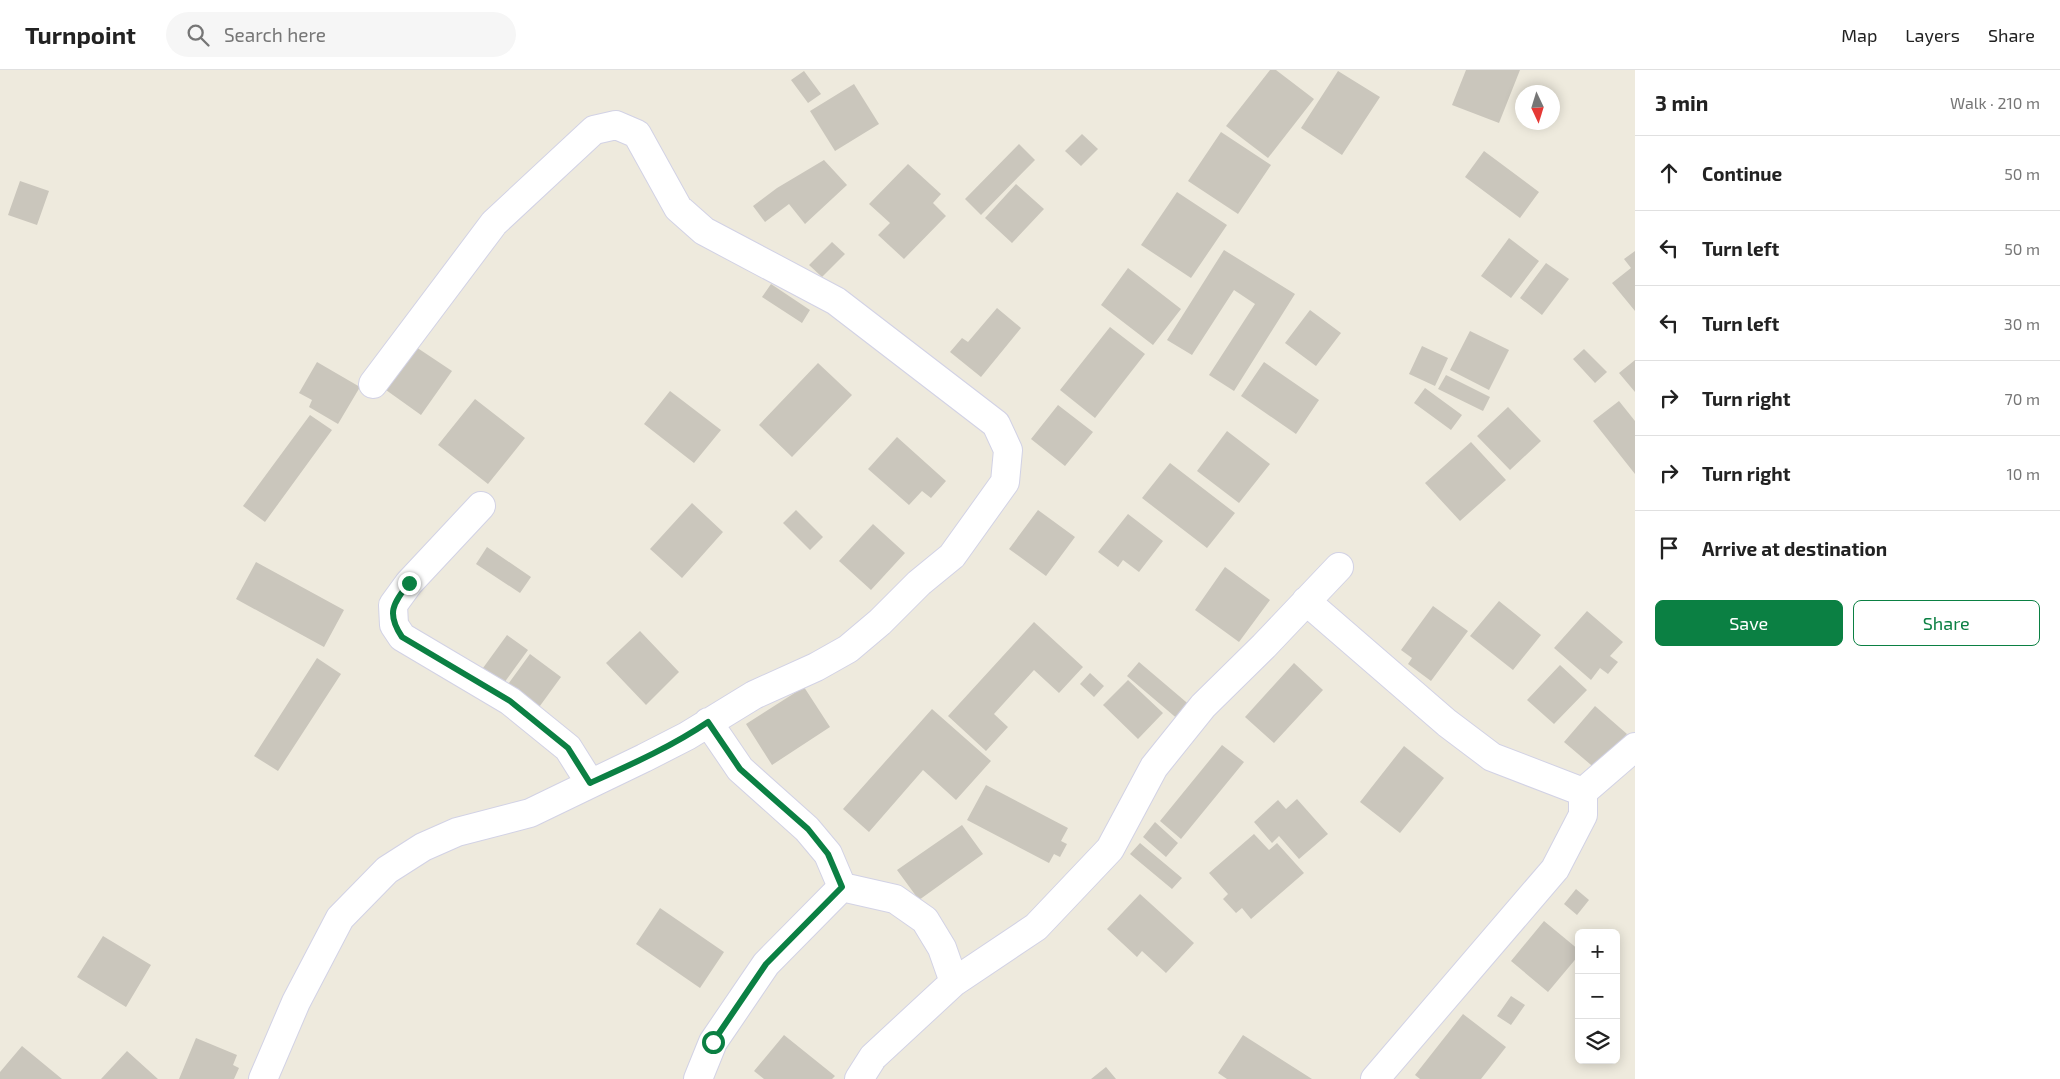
<!DOCTYPE html>
<meta charset="utf-8">
<style>
body{margin:0;font-family:"Exo 2",sans-serif;background:#f6f6f6;color:#222}
.controls{position:absolute;right:15px;bottom:15px;display:grid;overflow:hidden;border-radius:8px;box-shadow:0 2px 12px #0003}
.controls button{width:45px;height:45px;display:grid;place-items:center;padding:0;border:0;border-bottom:1px solid #e0e0e0;background:#fff;color:#222;font:25px sans-serif}
.compass{position:absolute;left:1515px;top:15px;width:45px;height:45px;border-radius:50%;background:#fff;box-shadow:0 2px 12px #0003;rotate:176deg}
.stop{position:absolute;width:15px;height:15px;margin:-11px;border:4px solid #0b8043;border-radius:50%;background:#fff}
.stop.end{background:#0b8043;border-color:#fff;box-shadow:0 1px 5px #0008}
.list{margin:0;padding:0;list-style:none}
h2{display:flex;justify-content:space-between;align-items:center;height:65px;margin:0;padding:0 20px;font-size:21px}
h2 small{font-size:16px;font-weight:400;color:#767676}
.list li{display:grid;grid-template-columns:32px 1fr auto;gap:15px;align-items:center;box-sizing:border-box;height:75px;padding:0 20px;border-top:1px solid #e0e0e0}
.list b{display:block;font-size:19px;white-space:nowrap}
.list em{font-size:16px;font-style:normal;color:#767676}
.actions{display:flex;gap:10px;padding:15px 20px}
.actions a{flex:1;padding:11px 0;border:1px solid #0b8043;border-radius:8px;text-align:center;font-size:18px;color:#0b8043}
.actions .main{background:#0b8043;color:#fff}
.icon{flex:none;width:28px;height:28px;fill:none;stroke:currentColor;stroke-width:2;stroke-linecap:round;stroke-linejoin:round}
.map{position:relative;flex:none;width:1635px;height:1009px;overflow:hidden}
header{display:flex;align-items:center;gap:30px;box-sizing:border-box;height:70px;padding:0 25px;background:#fff;border-bottom:1px solid #e0e0e0}
header strong{font-size:24px}
nav{display:flex;gap:28px;margin-inline-start:auto;font-size:18px}
.search{width:350px;height:45px;background:#f6f6f6;display:flex;align-items:center;gap:12px;box-sizing:border-box;padding:0 18px;border-radius:28px;color:#767676;font-size:19px}
main{display:flex}
aside{flex:1;background:#fff}
.map>svg:first-child{display:block}
.building{fill:#cac6bc}
.lines{fill:none;stroke-linecap:round;stroke-linejoin:round}
.minor-casing{stroke:#d2d2e5;stroke-width:30}
.minor{stroke:#fff;stroke-width:28}
.route{stroke:#0b8043;stroke-width:6}
</style>
<header>
<strong>Turnpoint</strong>
<div class="search"><svg class="icon" aria-label="search" viewBox="0 0 24 24"><circle cx="10" cy="10" r="6"/><path d="M15 15l6 6"/></svg>Search here</div>
<nav><a>Map</a><a>Layers</a><a>Share</a></nav>
</header>
<main>
<div class="map">
<svg width="1635" height="1009" viewBox="0 0 1635 1009">
<rect width="100%" height="100%" fill="#eeeadd"/>
<path class="building" d="M1270,0H1276L1314,29L1268,88L1226,56Z
M1466,0H1520L1499,53L1452,35Z
M804,1L821,24L808,33L791,10Z
M1338,1L1380,27L1342,85L1301,58Z
M854,14L879,54L835,81L810,41Z
M1221,62L1271,95L1238,144L1188,111Z
M1082,64L1098,79L1081,96L1065,81Z
M1019,74L1035,90L981,145L965,129Z
M1484,81L1539,122L1520,148L1465,107Z
M824,90L847,115L805,154L789,134L765,152L753,136L777,118Z
M908,94L941,124L933,133L946,146L904,189L878,165L890,153L869,134Z
M20,111L49,121L37,155L8,145Z
M1016,114L1044,139L1012,173L985,148Z
M1177,122L1227,155L1191,208L1141,175Z
M1509,168L1539,191L1511,228L1481,206Z
M832,172L845,184L822,207L809,195Z
M1224,180L1295,224L1234,321L1209,305L1255,234L1234,220L1192,285L1167,270Z
M1635,181V241L1612,213L1631,198L1624,189Z
M1546,193L1569,209L1542,245L1520,228Z
M1128,198L1181,239L1153,275L1101,235Z
M771,214L810,240L802,253L762,227Z
M997,238L1021,258L981,307L950,282L962,268L968,272Z
M1310,240L1341,263L1316,296L1285,273Z
M1110,257L1145,284L1095,348L1060,320Z
M1470,261L1509,280L1489,320L1450,300Z
M1422,276L1448,288L1435,316L1409,304Z
M416,277L452,301L421,345L386,320Z
M1584,279L1607,302L1595,313L1573,289Z
M1635,290V322L1619,303Z
M317,292L360,317L338,354L309,337L312,330L299,323Z
M1264,292L1319,330L1296,364L1241,326Z
M818,293L852,325L792,387L759,355Z
M1446,305L1490,327L1483,341L1438,319Z
M1425,318L1462,345L1451,360L1414,333Z
M670,321L721,360L694,393L644,354Z
M475,329L525,368L488,414L438,375Z
M1619,331L1635,351V404L1593,351Z
M1058,335L1093,362L1065,396L1031,369Z
M1508,337L1541,371L1510,400L1477,366Z
M310,345L332,360L265,452L243,436Z
M1227,361L1270,394L1239,433L1197,401Z
M897,367L946,411L931,428L922,421L909,435L868,399Z
M1471,372L1506,410L1460,451L1425,413Z
M1170,393L1235,443L1207,478L1142,428Z
M692,433L723,462L682,508L650,479Z
M796,440L823,467L810,480L783,453Z
M1038,440L1075,467L1046,506L1009,479Z
M1128,444L1163,471L1139,502L1123,490L1118,497L1098,482Z
M873,454L905,483L871,520L839,491Z
M487,477L531,507L520,523L476,494Z
M256,492L344,540L324,577L236,529Z
M1225,497L1270,530L1239,572L1195,540Z
M1499,531L1541,565L1513,600L1470,566Z
M1433,536L1468,561L1431,611L1408,594L1412,588L1401,580Z
M1587,541L1623,572L1610,586L1618,592L1608,604L1600,598L1591,610L1554,578Z
M1034,552L1083,597L1059,623L1034,600L994,644L1008,657L986,681L948,646Z
M640,561L679,602L646,635L606,593Z
M507,565L528,580L504,613L483,598Z
M530,584L561,607L537,640L506,617Z
M317,588L341,604L278,701L254,686Z
M1139,592L1192,637L1180,651L1127,606Z
M1294,593L1323,620L1274,673L1245,647Z
M1560,595L1587,620L1554,654L1527,630Z
M1090,603L1104,616L1094,627L1080,614Z
M1128,610L1163,643L1138,669L1103,635Z
M804,617L830,657L772,695L746,654Z
M1595,636L1627,664L1597,700L1564,672Z
M932,639L991,691L956,730L923,700L869,762L843,739Z
M1222,675L1244,692L1181,769L1160,751Z
M1404,676L1444,708L1400,763L1360,732Z
M986,715L1068,758L1061,771L1067,774L1060,787L1054,784L1049,793L967,750Z
M1297,729L1328,764L1299,789L1279,766L1272,773L1254,752L1278,730L1286,739Z
M1155,752L1178,773L1166,787L1143,767Z
M962,755L983,784L919,830L897,800Z
M1254,764L1269,780L1277,773L1304,803L1251,849L1242,838L1236,843L1223,829L1228,824L1209,803Z
M1140,773L1182,808L1172,819L1130,784Z
M1576,819L1589,830L1577,845L1564,834Z
M1140,824L1194,873L1166,903L1142,881L1137,887L1107,859Z
M660,838L724,882L700,918L636,874Z
M1544,851L1579,880V885L1548,922L1511,891Z
M103,866L151,895L126,937L77,907Z
M1511,926L1525,935L1511,955L1497,946Z
M1463,944L1506,977L1481,1009H1420L1415,1005Z
M784,965L835,1006L832,1009H764L754,1001Z
M1243,965L1312,1009H1227L1218,1003Z
M196,968L237,985L233,995L239,998L234,1009H179Z
M22,976L62,1009H0V1002Z
M127,981L158,1009H101Z
M1106,997L1116,1009H1091Z"/>
<g class="lines">
<g class="minor-casing">
<path id="minor" d="M481,436L409,513L393,535L394,555L402,567L510,631L568,678L590,713
M1306,531L1447,653L1492,687L1583,722
M708,652L740,699L807,759L828,784L842,817
M842,817L895,829L925,850L942,878L954,912
M263,1009L296,932L340,848L387,800L423,777L457,762L530,743L644,688L687,666L754,625L816,597L848,579L880,552L919,513L952,486L1005,412L1008,380L996,354L836,231L704,161L678,138L637,64L616,55L594,60L494,153L373,314
M698,1009L713,972L766,894L842,817
M859,1009L873,987L954,912L1036,857L1110,779L1154,697L1203,636L1264,576L1339,497
M1375,1009L1555,799L1583,745V722L1635,677"/>
</g>
<use href="#minor" class="minor"/>
</g>
<g class="lines">
<path class="route" d="M409,513C393,534 386,543 402,567L510,631L568,678L590,713C630,695 671,677 708,652L740,699L808,759L828,784L842,817L766,894L713,972"/>
</g>
</svg>
<div class="controls">
<button>+</button>
<button>−</button>
<button><svg class="icon" aria-label="layers" viewBox="0 0 24 24"><path d="M12 4l9 5-9 5-9-5zM3 14l9 5 9-5"/></svg></button>
</div>
<svg class="compass" viewBox="-18 -18 36 36"><path d="M0-13l5 13h-10z" fill="#e53935"/><path d="M0 13l5-13h-10z" fill="#767676"/></svg>
<div class="stop" style="left:713px;top:972px"></div>
<div class="stop end" style="left:409px;top:513px"></div>
</div>
<aside>
<h2>3 min<small>Walk · 210 m</small></h2>
<ul class="list">
<li><svg class="icon" aria-label="ahead" viewBox="0 0 24 24"><path d="M12 20V5M6 11l6-6 6 6"/></svg><div><b>Continue</b></div><em>50 m</em></li>
<li><svg class="icon" aria-label="left" viewBox="0 0 24 24"><path d="M17 20v-9H6M10 6l-5 5 5 5"/></svg><div><b>Turn left</b></div><em>50 m</em></li>
<li><svg class="icon" aria-label="left" viewBox="0 0 24 24"><path d="M17 20v-9H6M10 6l-5 5 5 5"/></svg><div><b>Turn left</b></div><em>30 m</em></li>
<li><svg class="icon" aria-label="right" viewBox="0 0 24 24"><path d="M7 20v-9h11M14 6l5 5-5 5"/></svg><div><b>Turn right</b></div><em>70 m</em></li>
<li><svg class="icon" aria-label="right" viewBox="0 0 24 24"><path d="M7 20v-9h11M14 6l5 5-5 5"/></svg><div><b>Turn right</b></div><em>10 m</em></li>
<li><svg class="icon" aria-label="arrive" viewBox="0 0 24 24"><path d="M6 21V4h12l-3 4 3 4H6"/></svg><div><b>Arrive at destination</b></div></li>
</ul>
<div class="actions"><a class="main">Save</a><a>Share</a></div>
</aside>
</main>
